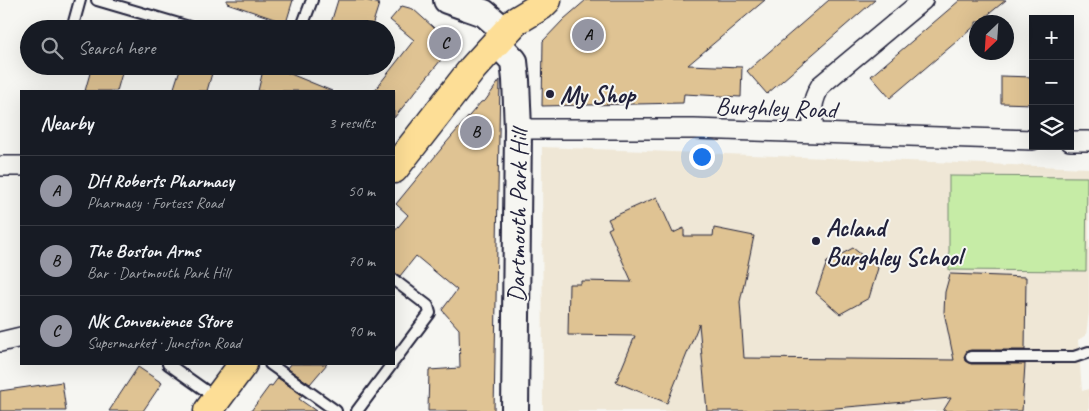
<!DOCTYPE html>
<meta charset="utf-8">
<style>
body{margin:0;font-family:Caveat,sans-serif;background:#242831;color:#f1f3f6}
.controls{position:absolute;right:15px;top:15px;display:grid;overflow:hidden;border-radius:0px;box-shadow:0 5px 20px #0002}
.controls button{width:45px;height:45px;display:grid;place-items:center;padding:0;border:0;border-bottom:1px solid #363941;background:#171b24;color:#f1f3f6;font:25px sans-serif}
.compass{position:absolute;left:969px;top:15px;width:45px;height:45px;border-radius:50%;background:#171b24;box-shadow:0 5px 20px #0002;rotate:205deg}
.you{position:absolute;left:701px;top:156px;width:18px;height:18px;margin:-12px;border:4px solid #fff;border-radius:50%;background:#1a73e8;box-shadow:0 0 0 8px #1a73e833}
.badge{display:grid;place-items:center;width:32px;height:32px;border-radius:50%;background:#9495a2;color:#111;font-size:16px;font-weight:700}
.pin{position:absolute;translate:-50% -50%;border:2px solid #fff;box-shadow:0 1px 5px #0006}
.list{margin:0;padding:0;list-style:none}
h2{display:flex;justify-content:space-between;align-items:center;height:65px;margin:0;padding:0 20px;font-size:21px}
h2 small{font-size:16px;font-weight:400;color:#9ea1a6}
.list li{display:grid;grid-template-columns:32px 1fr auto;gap:15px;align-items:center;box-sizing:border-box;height:70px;padding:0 20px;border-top:1px solid #363941}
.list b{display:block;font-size:19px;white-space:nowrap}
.list p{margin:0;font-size:16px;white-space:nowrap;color:#9ea1a6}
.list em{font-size:16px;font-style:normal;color:#9ea1a6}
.icon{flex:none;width:28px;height:28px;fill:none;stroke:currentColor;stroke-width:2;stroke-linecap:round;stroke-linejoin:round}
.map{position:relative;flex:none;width:1089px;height:411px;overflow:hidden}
.search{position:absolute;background:#171b24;box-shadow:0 5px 20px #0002;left:20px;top:20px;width:375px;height:55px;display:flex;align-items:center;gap:12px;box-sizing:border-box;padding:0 18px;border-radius:28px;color:#9ea1a6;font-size:19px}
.panel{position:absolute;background:#171b24;box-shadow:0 5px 20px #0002;left:20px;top:90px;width:375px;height:275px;border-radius:0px}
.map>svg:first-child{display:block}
.built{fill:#efe7d6}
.green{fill:#c6eca6;stroke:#748770}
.building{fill:#dfc393;stroke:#22223b}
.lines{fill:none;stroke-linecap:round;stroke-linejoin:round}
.lane-casing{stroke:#22223b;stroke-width:14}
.street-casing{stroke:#22223b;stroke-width:22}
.secondary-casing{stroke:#22223b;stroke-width:30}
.primary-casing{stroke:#22223b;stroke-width:31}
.lane{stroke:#f6f6f2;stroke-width:10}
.street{stroke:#f6f6f2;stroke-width:19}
.secondary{stroke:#f6f6f2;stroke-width:26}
.primary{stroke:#fdde96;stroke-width:28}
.poi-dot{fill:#22223b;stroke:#f6f6f2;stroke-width:2}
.labels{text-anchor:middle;stroke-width:4;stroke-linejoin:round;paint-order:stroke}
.poi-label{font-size:25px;font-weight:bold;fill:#22223b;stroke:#f6f6f2;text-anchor:start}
.street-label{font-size:25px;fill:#22223b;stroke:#f6f6f2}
</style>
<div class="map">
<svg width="1089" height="411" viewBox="0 0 1089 411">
<rect width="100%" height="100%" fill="#f6f6f2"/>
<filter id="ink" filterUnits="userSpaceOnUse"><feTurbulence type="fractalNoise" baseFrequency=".02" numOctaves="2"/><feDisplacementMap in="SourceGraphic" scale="10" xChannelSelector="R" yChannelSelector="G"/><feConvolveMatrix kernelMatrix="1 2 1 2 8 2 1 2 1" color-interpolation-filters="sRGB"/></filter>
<g filter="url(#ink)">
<path class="built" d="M542,147L1089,168V313L1086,335L1078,340L1082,391L1089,389V411H543Z"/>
<path class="green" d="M949,176L1087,177L1086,271L949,270Z"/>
<path class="building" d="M227,0H293L286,23L227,3Z
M338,0H365L379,4L371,29H329Z
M586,0H765L688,65L742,67L741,97L684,94L683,103L542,106L543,41L564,19Z
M829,0H875L767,94L747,71Z
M960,0H1006L979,22H976V25L890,98L871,76Z
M402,6L413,9L453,45L394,118V91H374L414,40L390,20Z
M92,66H124L117,91H85Z
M181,66H214L207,91H173Z
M264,66H271L332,91H258Z
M1001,76L1033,77V104L1001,103Z
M500,80L494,411H428L429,370L460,368L459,329L442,310L457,290L416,256L400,276L394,273V232L408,215L396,204L446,143L481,102L485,101Z
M657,197L673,233L684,228V236H713L714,228L754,236L740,302L744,358L954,360L944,312L945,292L950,274L1026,277L1025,350H971L967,351L964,357L965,361L971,364H1025L1022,411H943L951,398L801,411H707L699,324L667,403L616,382L635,336L568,335L569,284H581V281L632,282L608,229L612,227L608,219Z
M853,248L878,268L869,298L840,314L816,293L827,262Z
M290,364H327L310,384L287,368Z
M138,367L162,383L143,411H109Z
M278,378L302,395L299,399L316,411H251L270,385L272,386Z
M62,382L66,411H0V391Z"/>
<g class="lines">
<g class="lane-casing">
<path id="lane" d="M97,0L196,29
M72,29L80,0
M301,29L312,0
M394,280L428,306L430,313L394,361
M971,357H1074L1089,352
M168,364L216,398
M270,364L336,411
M357,411L392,364"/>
</g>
<g class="street-casing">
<path id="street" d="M518,129H694L1033,140
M814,133C812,113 810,103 821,85L923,0
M1070,141H1089
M0,166H21
M0,342L21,337"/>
</g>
<g class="secondary-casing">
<path id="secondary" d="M447,0L484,13L506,32
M496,42L514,61L516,80L518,129L515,411"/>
</g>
<g class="primary-casing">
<path id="primary" d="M394,169L473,68L516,21L541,6L547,0
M208,411L243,364"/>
</g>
<use href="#lane" class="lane"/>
<use href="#street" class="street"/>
<use href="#secondary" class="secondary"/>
<use href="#primary" class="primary"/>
</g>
</g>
<g class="poi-dot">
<circle cx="550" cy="94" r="5"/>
<circle cx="816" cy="241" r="5"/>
</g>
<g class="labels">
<g class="poi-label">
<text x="560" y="103">My Shop</text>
<text x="826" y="236">Acland<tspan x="826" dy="29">Burghley School</tspan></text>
</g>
<g class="street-label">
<text transform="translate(776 107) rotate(2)" y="9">Burghley Road</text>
<text transform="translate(517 216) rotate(-89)" y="9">Dartmouth Park Hill</text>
</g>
</g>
</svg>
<div class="controls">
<button>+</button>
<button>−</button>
<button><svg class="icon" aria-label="layers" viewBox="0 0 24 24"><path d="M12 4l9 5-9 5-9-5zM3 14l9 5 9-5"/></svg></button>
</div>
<svg class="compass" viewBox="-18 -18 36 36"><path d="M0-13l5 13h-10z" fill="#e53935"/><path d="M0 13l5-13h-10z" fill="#9ea1a6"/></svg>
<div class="you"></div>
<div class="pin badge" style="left:588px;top:35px">A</div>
<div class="pin badge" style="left:476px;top:132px">B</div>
<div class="pin badge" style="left:445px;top:43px">C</div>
<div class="search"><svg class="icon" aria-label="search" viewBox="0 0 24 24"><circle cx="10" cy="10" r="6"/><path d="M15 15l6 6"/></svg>Search here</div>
<section class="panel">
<h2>Nearby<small>3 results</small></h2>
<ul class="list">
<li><span class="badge">A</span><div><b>DH Roberts Pharmacy</b><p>Pharmacy · Fortess Road</p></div><em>50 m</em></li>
<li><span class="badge">B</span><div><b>The Boston Arms</b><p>Bar · Dartmouth Park Hill</p></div><em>70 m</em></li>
<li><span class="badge">C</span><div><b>NK Convenience Store</b><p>Supermarket · Junction Road</p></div><em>90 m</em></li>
</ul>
</section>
</div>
